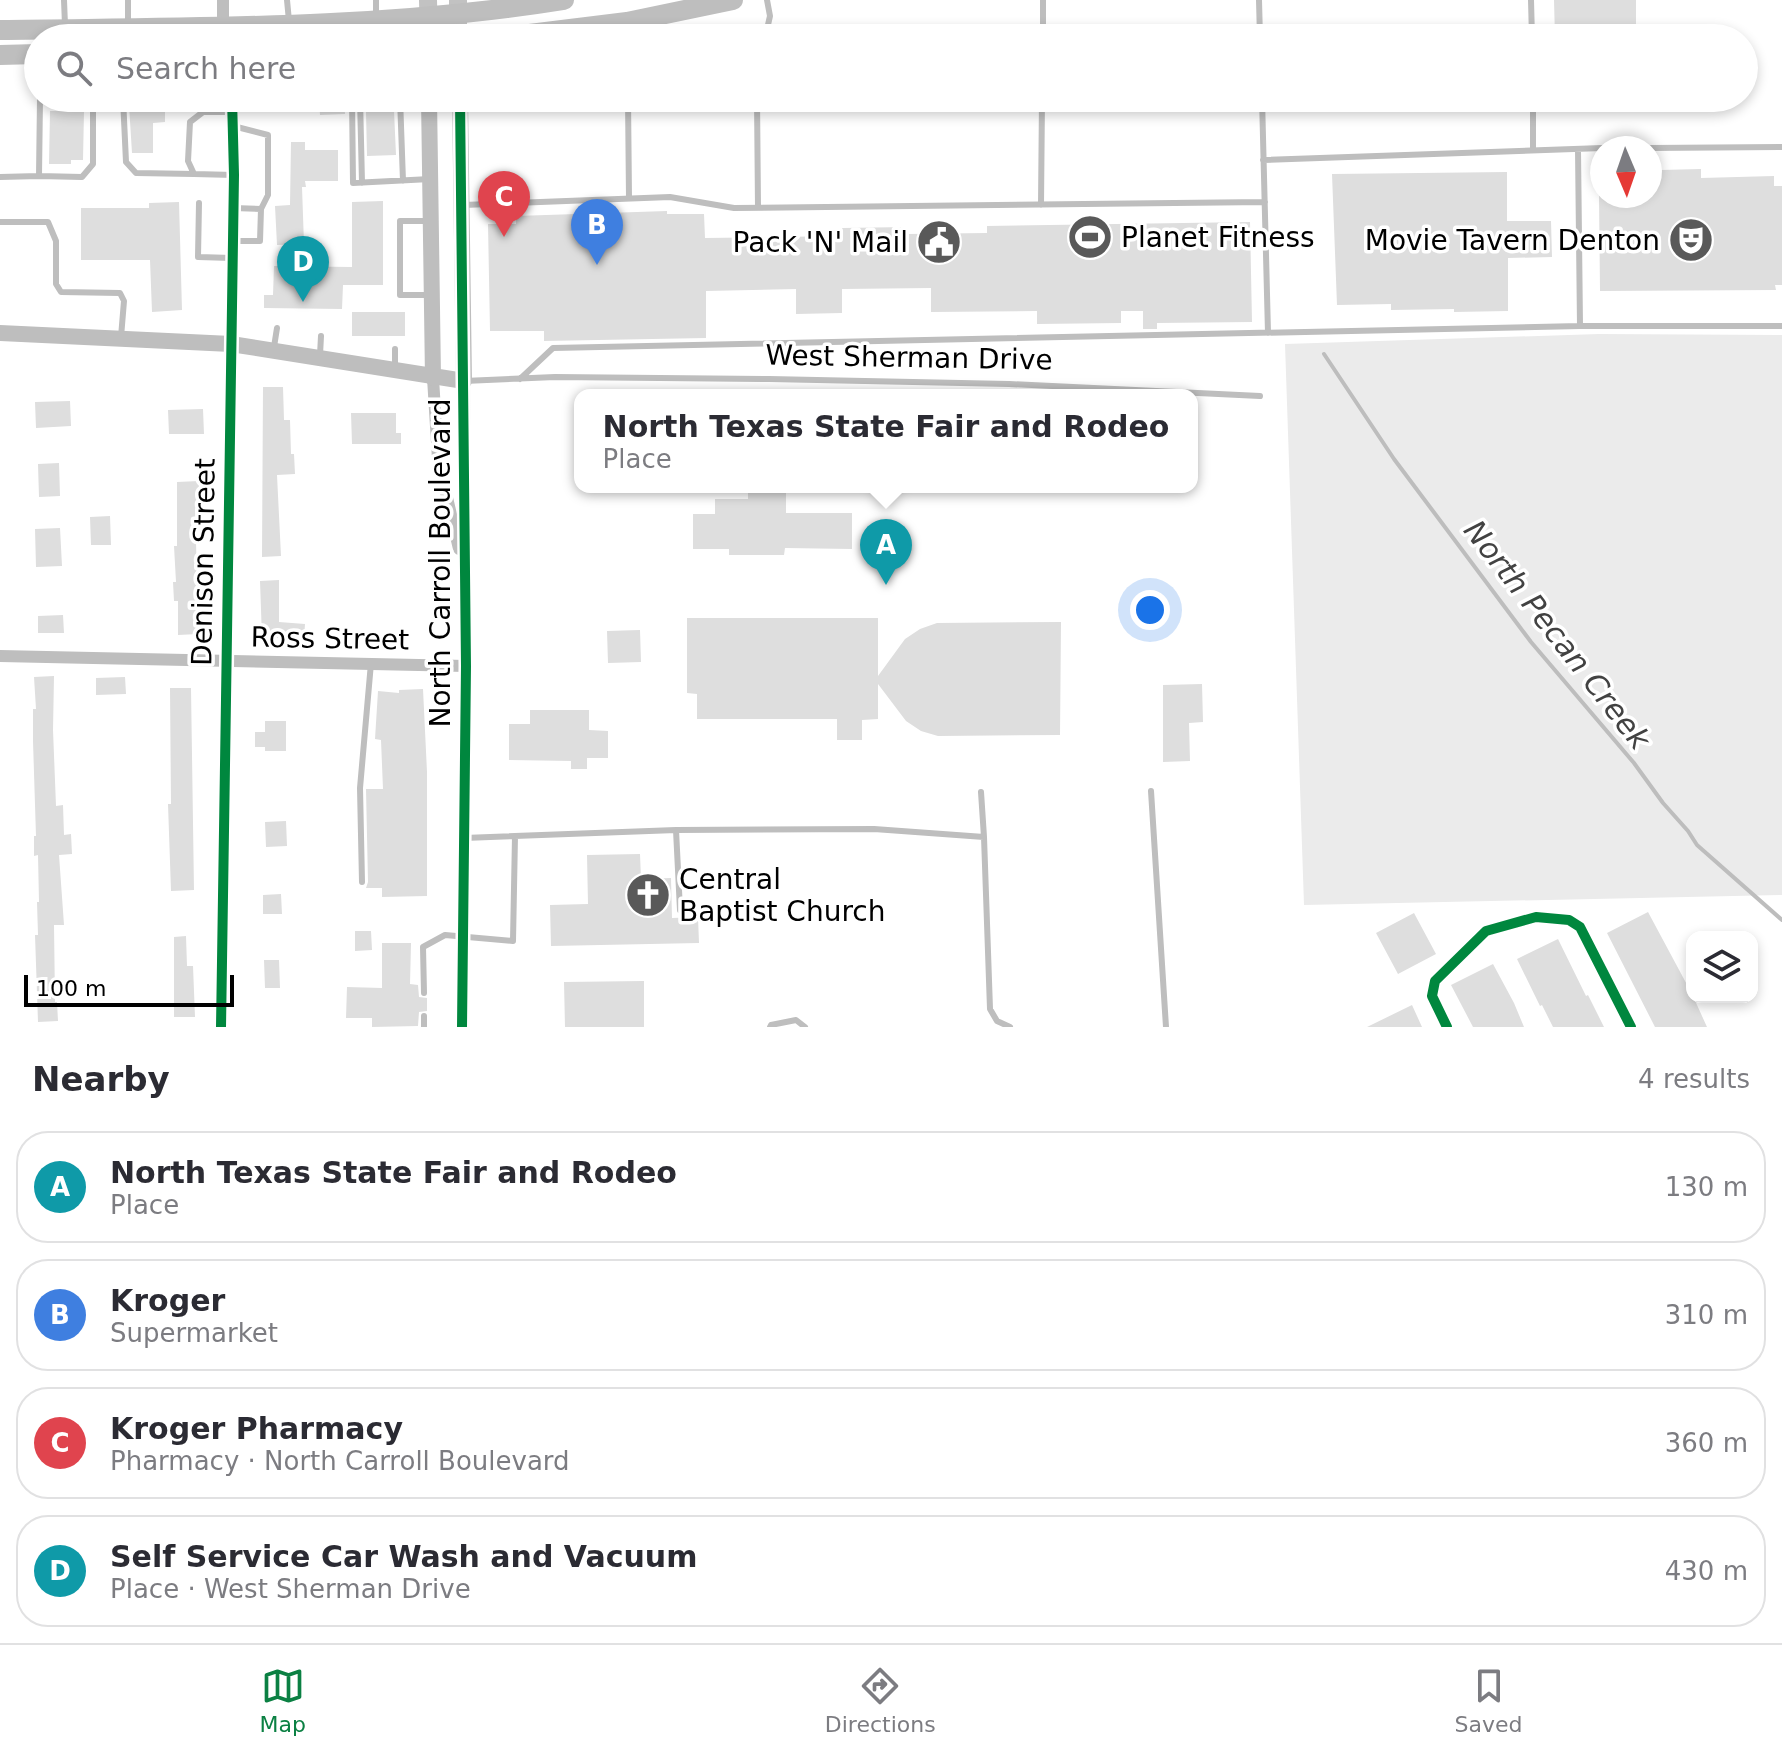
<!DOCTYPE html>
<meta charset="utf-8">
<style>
body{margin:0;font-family:"DejaVu Sans",sans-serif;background:#f7f7f7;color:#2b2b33}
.controls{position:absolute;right:24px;bottom:24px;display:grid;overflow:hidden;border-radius:16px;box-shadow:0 4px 12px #0003}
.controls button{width:72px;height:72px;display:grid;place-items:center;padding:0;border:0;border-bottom:2px solid #e1e1e2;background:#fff;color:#2b2b33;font:40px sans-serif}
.compass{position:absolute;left:1590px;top:136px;width:72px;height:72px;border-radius:50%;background:#fff;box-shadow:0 4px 12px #0003;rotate:178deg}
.scale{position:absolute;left:24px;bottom:20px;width:210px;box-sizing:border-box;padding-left:8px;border:4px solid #000;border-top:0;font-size:22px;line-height:28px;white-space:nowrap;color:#000;-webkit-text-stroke:6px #fff;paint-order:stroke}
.you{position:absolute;left:1150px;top:610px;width:28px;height:28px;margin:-20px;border:6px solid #fff;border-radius:50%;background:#1a73e8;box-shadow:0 0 0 12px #1a73e833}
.badge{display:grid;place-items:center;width:52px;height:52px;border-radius:50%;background:#0b8043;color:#fff;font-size:26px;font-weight:700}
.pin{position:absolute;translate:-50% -66px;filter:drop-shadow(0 2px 4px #0008)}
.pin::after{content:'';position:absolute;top:42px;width:28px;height:24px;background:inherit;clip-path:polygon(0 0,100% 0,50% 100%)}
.popup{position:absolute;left:574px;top:389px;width:624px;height:104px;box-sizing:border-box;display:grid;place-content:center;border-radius:16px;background:#fff;filter:drop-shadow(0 2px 6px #0005);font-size:26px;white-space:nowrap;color:#7c7c81}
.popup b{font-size:30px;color:#2b2b33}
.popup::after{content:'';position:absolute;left:50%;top:100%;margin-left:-16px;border:16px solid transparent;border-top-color:#fff}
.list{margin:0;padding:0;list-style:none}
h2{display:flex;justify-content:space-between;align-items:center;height:104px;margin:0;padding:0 32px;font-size:34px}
h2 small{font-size:26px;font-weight:400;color:#7c7c81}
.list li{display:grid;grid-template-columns:52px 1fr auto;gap:24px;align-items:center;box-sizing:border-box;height:112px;margin:0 16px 16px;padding:0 16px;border:2px solid #e1e1e2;border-radius:32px}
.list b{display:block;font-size:30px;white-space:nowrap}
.list p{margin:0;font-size:26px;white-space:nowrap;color:#7c7c81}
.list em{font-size:26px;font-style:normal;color:#7c7c81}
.icon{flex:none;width:44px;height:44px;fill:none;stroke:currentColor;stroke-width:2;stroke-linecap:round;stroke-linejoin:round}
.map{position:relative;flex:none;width:1782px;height:1027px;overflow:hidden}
.search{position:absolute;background:#fff;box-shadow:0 4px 12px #0003;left:24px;right:24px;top:24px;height:88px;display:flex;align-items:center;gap:20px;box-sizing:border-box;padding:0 28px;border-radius:44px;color:#7c7c81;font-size:30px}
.sheet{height:616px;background:#fff}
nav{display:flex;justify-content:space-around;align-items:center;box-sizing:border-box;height:112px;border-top:2px solid #e1e1e2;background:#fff;font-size:22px;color:#7c7c81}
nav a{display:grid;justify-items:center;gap:4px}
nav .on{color:#0b8043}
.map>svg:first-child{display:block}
.green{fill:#ebebeb}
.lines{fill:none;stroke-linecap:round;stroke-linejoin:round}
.stream{stroke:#bdbdbd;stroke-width:4}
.building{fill:#dedede}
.service{stroke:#bebebe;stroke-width:6}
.minor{stroke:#bebebe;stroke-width:12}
.tertiary{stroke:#bebebe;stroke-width:16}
.secondary{stroke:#c2c2c2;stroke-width:18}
.primary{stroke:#bebebe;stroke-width:20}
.cycleway-casing{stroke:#fff;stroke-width:15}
.cycleway{stroke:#00873e;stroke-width:10}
.labels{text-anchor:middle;stroke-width:7;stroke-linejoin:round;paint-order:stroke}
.poi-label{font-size:28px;fill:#000;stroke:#fff;text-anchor:start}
.street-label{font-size:28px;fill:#000;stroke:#fff}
.water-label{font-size:30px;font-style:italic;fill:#424242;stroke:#fff}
</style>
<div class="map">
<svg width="1782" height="1027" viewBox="0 0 1782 1027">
<rect width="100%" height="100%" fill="#fff"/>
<path class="green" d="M1599,334L1782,335V895L1304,905L1285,344Z"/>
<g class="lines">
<path class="stream" d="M1324,354L1394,459L1531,642L1634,763L1663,803L1688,831L1697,845L1782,920"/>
</g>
<path class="building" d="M1554,0H1636V38H1555Z
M828,26V38H789V28Z
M319,98H344L345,114L320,115Z
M129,105H165V122L153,123V153H132Z
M50,111H84L83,160H71V164H49Z
M394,111L396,155L367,156L366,112Z
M291,142H305V150H338V181H305L306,187H302L304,244L277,245L275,206L290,205Z
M1701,169V178L1774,176V186H1782V285H1775L1776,290L1600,291L1599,196H1650V177H1660V170Z
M1507,172V221H1551L1552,257L1508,258V311L1454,312V309L1391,310V304L1337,305L1332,174Z
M383,201V285H343L342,309L264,308V295H273L274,266L352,267V202Z
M179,202L182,310L152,312L150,260H81V208H149V203Z
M667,211V214H704L705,238L842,236V228L907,227V234L987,233V226L1250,222L1252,322L1157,323V329H1143V311H1121V323L1037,324V311L931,312V288L842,289V313L796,314V289L706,291V338L544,341V331H490L488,224H516V216Z
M352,312H405V336H352Z
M263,387H283L284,420H290L291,454H294L295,474L277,475L281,556L262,557Z
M70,401L71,426L36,428L35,402Z
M203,409L204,434H169L168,410Z
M351,413H396V433H401V444H352Z
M59,463L60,496L39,497L38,464Z
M199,481V540H196L198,634L178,635V601H174L173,582H176L174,546H177V482Z
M748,487H786V513H852V549L785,548L784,555H729V549H693V514H715V499H748Z
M110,516L111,545H91L90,517Z
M60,528L62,566L36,567L35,529Z
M279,580V622L305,624L304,638H262L260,581Z
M63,615L64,633H38V616Z
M687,618H878V676L905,639L920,629L937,623L1061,622L1060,735L938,736L921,731L906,721L878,684V719L862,720V740H837V719H697V694L687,693Z
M640,630L641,662L608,663L607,631Z
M54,676L53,730L56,806L63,805L64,835L71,834L72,854L59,855L64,925H54L55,1002H57L58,1021L38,1022L35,935H38L37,902H39L38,855L34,856V836H36L33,741V709H36L34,677Z
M125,677L126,694L96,695V678Z
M1202,684L1203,722L1189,723L1190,761L1163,762V685Z
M170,688H191L194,890L171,891L168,804H171Z
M423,689L427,772V896L382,897V888H366L368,882L366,789H383L381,740L375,739L378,691L399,693V690Z
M530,710H589V730L608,731V758H587V769H571V761L509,760V724H530Z
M265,721H286V751H265V747H255V732H265Z
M286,821L287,846L266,847L265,822Z
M640,854L641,879L671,878L672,918L698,917L699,943L551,946L550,905L588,904L587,855Z
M281,894L282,914H263V895Z
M1648,912L1692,994L1707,1027H1655L1607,933Z
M1414,913L1436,954L1398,974L1376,933Z
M355,931H371L372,950L355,951Z
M186,936L187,966H193L195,1017H174V937Z
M1558,939L1586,996L1588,995L1604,1027H1553L1542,1005L1540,1006L1517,959Z
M382,943H411L410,984L418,985L419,997L427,998V1011L419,1012L418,1026L372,1027V1018H346L347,987L382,988Z
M264,960H279L280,988H265Z
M1493,964L1514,1003L1524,1027H1473L1451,985Z
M644,981V1027H565L564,982Z
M1412,1005L1422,1027H1367Z"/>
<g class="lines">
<path class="service" d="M64,0L65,25
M128,0V24
M287,0L289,21
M376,0V16
M1259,0L1260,38
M1531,0L1532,38
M627,25L628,38
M765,38L770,16L767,0
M1043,38V0
M40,98L39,176L82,177L93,164V98
M123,98L126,162L136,173L194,174
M190,98L203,112
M352,98L353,183L430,179
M360,98L362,183
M400,98L403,181
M628,98L629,198
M757,98L758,208
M1262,98L1268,333
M1533,98V150
M233,112H203L190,122L188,161L194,174L234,175
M233,126L268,135V195L261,209
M1649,148L1782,147
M1263,160L1602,148
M0,177L39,176
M199,203L198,257L232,258
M463,205L670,197L734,208L1265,202
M1041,205L1042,98
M430,221H400V295H432
M0,222H48L56,241V284L61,292L120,293L124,301L121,337
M232,241H260L261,209L233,208
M1580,326H1782
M274,347L277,328
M395,349V368
M320,355L321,336
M520,379L553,348L1580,326L1578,149
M464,381L555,377L769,379L1009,384L1260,396
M1151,791L1166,1027
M981,792L984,837
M676,830L874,829L984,837L990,1009L997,1021L1010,1027
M464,838L676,830L680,910
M362,882L360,788L371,663
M424,993L423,947L445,935L513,941L515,836
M424,1027V1016
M770,1027L771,1025L796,1020L805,1027"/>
<path class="minor" d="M223,0V26L227,38
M433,378L438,459L459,549
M0,656L466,666
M221,1027L234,175L232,98
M462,1027L466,666L464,381
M1447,1027L1432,996L1435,981L1486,931L1536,917L1569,920L1580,927L1631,1027"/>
<path class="tertiary" d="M429,98L433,378
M0,333L231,344L464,381L460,98"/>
<path class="secondary" d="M428,0L429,38
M458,0V38"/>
<path class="primary" d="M0,30C188,27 378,30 564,0
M496,38L627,22L733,0
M0,55L38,54"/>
<g class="cycleway-casing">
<path id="cycleway" d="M460,98L466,666L462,1027
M221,1027L234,175L232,98
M1447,1027L1432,996L1435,981L1486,931L1536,917L1569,920L1580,927L1631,1027"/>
</g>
<use href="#cycleway" class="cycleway"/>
</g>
<defs>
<g id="stadium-disc" transform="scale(2.3)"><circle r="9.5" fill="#595959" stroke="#fff"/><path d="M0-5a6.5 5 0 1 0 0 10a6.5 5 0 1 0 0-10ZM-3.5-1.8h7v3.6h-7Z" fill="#fff"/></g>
<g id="theatre-disc" transform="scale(2.3)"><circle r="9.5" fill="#595959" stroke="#fff"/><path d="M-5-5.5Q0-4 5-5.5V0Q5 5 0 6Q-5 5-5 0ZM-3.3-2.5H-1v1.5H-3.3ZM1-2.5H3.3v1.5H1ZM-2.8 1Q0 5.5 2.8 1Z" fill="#fff"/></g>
<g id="civic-disc" transform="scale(2.3)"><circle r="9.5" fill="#595959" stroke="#fff"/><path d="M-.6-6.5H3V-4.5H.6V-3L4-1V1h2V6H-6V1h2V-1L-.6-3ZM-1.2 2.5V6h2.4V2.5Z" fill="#fff"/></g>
<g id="church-disc" transform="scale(2.3)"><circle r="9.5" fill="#595959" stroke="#fff"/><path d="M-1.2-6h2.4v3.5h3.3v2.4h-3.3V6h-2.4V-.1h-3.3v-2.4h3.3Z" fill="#fff"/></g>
</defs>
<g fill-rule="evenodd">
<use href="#stadium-disc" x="1090" y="237"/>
<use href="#theatre-disc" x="1691" y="240"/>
<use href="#civic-disc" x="939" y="242"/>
<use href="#church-disc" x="648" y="895"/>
</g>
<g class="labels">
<g class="poi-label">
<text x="1121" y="247">Planet Fitness</text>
<text x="1660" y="250" text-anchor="end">Movie Tavern Denton</text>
<text x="908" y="252" text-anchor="end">Pack 'N' Mail</text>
<text x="679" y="889">Central<tspan x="679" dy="32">Baptist Church</tspan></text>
</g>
<g class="street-label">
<text transform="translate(909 357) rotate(1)" y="10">West Sherman Drive</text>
<text transform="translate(203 562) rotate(-89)" y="10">Denison Street</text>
<text transform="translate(440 563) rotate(-90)" y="10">North Carroll Boulevard</text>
<text transform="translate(330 638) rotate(1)" y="10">Ross Street</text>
</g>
<g class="water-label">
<text transform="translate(1557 635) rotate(52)" y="10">North Pecan Creek</text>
</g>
</g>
</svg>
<div class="controls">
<button><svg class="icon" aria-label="layers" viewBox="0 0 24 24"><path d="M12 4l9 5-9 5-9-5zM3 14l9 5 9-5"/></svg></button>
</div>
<svg class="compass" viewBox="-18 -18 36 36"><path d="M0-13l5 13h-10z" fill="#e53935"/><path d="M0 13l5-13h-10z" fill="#7c7c81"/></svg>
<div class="scale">100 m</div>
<div class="you"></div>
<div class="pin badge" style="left:886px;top:585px;background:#0f9aa8">A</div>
<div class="popup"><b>North Texas State Fair and Rodeo</b>Place</div>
<div class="pin badge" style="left:597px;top:265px;background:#3f7fe0">B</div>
<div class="pin badge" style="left:504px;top:237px;background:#e0444e">C</div>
<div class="pin badge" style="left:303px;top:302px;background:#0f9aa8">D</div>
<div class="search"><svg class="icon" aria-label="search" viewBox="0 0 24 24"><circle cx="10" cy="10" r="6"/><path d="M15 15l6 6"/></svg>Search here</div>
</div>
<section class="sheet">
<h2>Nearby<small>4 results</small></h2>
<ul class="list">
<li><span class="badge" style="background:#0f9aa8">A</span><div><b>North Texas State Fair and Rodeo</b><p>Place</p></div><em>130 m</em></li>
<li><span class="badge" style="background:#3f7fe0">B</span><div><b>Kroger</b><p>Supermarket</p></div><em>310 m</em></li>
<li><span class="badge" style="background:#e0444e">C</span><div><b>Kroger Pharmacy</b><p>Pharmacy · North Carroll Boulevard</p></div><em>360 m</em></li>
<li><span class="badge" style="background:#0f9aa8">D</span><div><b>Self Service Car Wash and Vacuum</b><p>Place · West Sherman Drive</p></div><em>430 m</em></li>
</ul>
</section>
<nav>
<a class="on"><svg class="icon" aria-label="map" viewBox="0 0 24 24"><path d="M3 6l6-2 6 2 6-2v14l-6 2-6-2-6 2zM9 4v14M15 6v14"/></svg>Map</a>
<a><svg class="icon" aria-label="directions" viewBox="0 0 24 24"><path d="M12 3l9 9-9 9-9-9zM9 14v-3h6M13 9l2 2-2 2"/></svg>Directions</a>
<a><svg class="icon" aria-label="saved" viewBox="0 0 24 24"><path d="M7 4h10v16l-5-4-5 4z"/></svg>Saved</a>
</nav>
